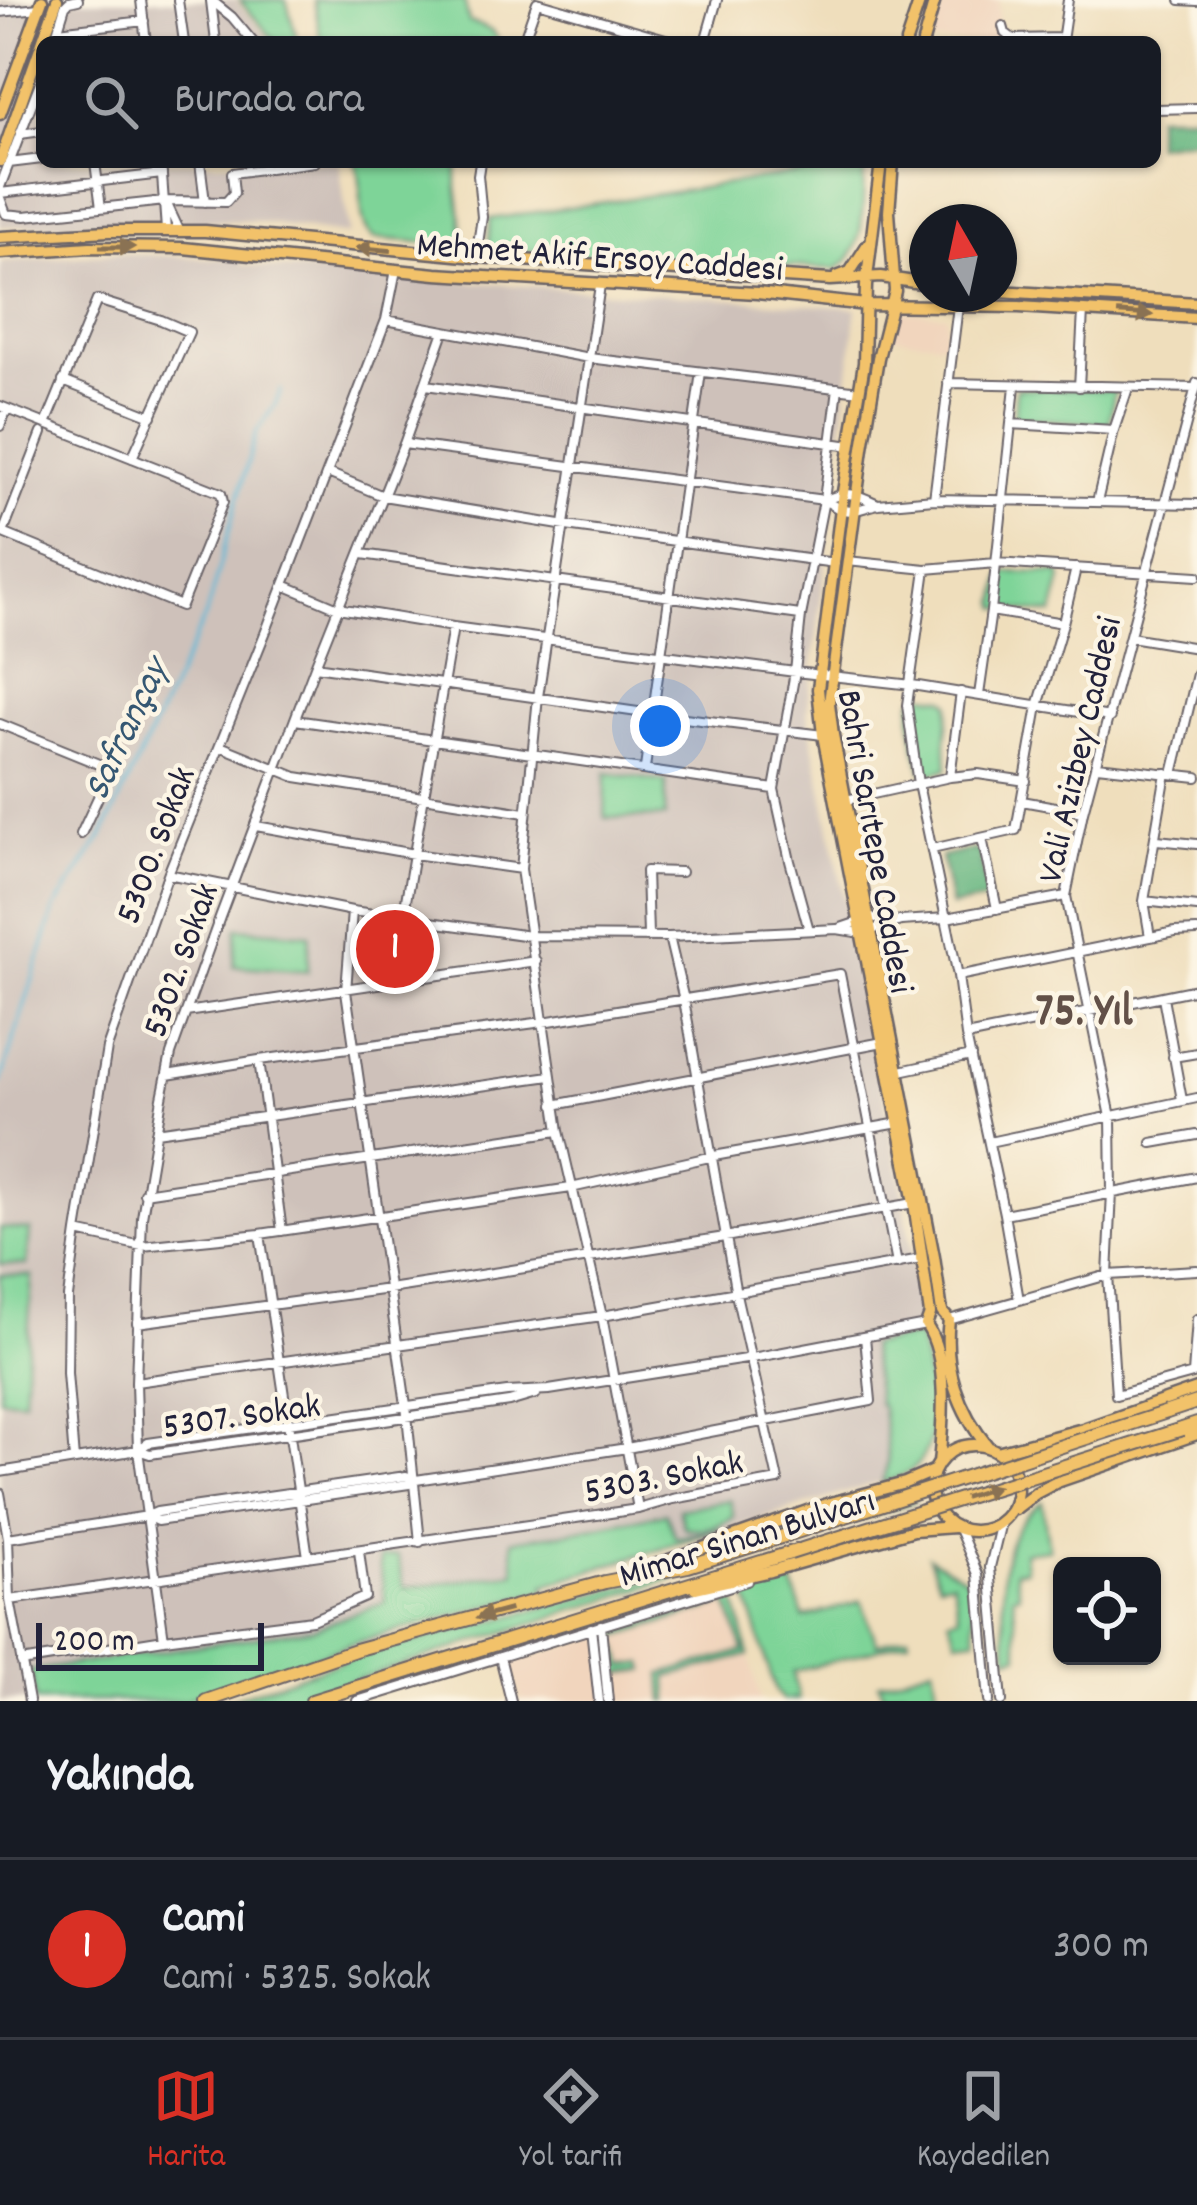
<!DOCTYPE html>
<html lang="tr">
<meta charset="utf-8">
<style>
body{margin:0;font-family:Dekko,sans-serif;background:#242831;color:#f1f3f6}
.controls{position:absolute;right:36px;bottom:36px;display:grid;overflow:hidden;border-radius:18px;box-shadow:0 3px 9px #0004}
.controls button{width:108px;height:108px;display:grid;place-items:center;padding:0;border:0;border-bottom:3px solid #363941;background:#171b24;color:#f1f3f6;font:60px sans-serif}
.compass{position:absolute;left:909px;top:204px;width:108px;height:108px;border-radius:50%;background:#171b24;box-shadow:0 3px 9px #0004;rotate:351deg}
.scale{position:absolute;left:36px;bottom:30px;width:228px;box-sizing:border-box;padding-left:12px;border:6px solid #22223b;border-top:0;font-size:33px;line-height:42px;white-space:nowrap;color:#22223b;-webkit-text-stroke:9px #fcf5e5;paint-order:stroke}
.you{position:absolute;left:660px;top:726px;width:42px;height:42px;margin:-30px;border:9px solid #fff;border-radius:50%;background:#1a73e8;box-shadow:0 0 0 18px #1a73e833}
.badge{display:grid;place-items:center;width:78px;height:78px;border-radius:50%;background:#d93025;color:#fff;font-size:39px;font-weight:700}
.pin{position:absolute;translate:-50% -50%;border:6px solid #fff;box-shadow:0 3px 12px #0006}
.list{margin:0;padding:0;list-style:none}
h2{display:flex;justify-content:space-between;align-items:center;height:156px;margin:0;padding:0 48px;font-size:51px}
h2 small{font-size:39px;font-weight:400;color:#9ea1a6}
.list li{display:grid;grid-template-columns:78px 1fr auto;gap:36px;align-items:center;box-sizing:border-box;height:180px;padding:0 48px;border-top:3px solid #363941}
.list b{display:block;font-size:45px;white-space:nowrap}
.list p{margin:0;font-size:39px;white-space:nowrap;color:#9ea1a6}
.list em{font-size:39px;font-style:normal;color:#9ea1a6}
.icon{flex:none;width:66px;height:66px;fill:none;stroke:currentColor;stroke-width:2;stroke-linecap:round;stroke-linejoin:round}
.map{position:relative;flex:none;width:1197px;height:1701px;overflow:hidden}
.search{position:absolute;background:#171b24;box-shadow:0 3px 9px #0004;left:36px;right:36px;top:36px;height:132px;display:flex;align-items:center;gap:30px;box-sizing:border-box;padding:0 42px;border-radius:18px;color:#9ea1a6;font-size:45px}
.sheet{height:336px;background:#171b24}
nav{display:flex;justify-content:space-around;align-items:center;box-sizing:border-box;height:168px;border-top:3px solid #363941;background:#171b24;font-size:33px;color:#9ea1a6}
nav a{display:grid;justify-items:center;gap:6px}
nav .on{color:#d93025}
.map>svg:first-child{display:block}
.built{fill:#f1d5bd}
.industrial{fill:#cec1ba}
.green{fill:#7ed498;stroke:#507b6a;stroke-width:3}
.forest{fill:#66b680;stroke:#446c5e;stroke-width:3}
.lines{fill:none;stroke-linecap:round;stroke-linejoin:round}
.stream{stroke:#59b9d8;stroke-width:3}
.minor-casing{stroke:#6a6468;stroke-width:12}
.major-casing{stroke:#6a6468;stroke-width:15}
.highway-casing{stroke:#6a6468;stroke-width:16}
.minor{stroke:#fff;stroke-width:8}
.major{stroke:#f2c26a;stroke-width:10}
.highway{stroke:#f2c26a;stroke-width:12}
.highway-bridge-casing{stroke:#6a6468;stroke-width:16;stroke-linecap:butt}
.highway-bridge{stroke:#f2c26a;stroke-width:12}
.oneway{fill:#8a7252}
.labels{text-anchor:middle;stroke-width:9;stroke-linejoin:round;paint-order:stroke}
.street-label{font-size:36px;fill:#22223b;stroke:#fcf5e5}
.water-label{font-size:39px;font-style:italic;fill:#355772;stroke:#fcf5e5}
.district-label{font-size:48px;font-weight:bold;fill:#625048;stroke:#fcf5e5}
</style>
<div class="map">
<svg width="1197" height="1701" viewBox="0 0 1197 1701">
<rect width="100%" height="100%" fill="#fcf5e5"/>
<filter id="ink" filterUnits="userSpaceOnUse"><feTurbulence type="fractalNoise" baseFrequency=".00833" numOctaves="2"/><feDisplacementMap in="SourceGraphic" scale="24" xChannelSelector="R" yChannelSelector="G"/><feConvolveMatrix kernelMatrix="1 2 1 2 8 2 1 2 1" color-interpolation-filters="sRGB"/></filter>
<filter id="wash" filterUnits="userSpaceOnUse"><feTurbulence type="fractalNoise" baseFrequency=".004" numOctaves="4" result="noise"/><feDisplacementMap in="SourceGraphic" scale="48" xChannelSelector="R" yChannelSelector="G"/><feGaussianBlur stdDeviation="2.7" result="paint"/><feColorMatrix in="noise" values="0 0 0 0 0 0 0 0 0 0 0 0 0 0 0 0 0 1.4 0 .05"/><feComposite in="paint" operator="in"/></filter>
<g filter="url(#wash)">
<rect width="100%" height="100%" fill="#efdebc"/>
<path class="built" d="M944,0H999L998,42H931Z
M898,311L946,315L945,343L886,336Z
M734,1596L761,1701H521L513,1663Z"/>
<path class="industrial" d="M0,0H235L272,42H42V162H339L349,235L254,221H130L0,227Z
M115,253L240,260L241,265L332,273L857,308L807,713L901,1181L928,1368L935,1421L925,1454L916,1466L885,1480L184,1701H0V262Z"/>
<path class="green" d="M239,0H286L298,42H276Z
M314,0H464L469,22C481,26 495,29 499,42H321Z
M355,162H457V187L465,246L374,238C353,222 367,185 355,162Z
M864,164C862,195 869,253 836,269L488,249L490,219Z
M1016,388L1115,390L1109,424L1014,417Z
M1007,572L1060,573L1062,579L1053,614L999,608L997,603L1002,576Z
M919,694L945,698L950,703L946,744L947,769L928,775L922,771C915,747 909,725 913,699Z
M606,773L666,782L665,817L605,818Z
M237,928L310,934L308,971L234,966Z
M0,1228L30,1230L27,1265L0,1264Z
M0,1275L32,1276L24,1400L0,1398Z
M919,1336C926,1376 947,1431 916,1466C908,1475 894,1479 882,1483L888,1462L882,1408L878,1403L869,1346Z
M913,1497L914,1502L289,1701H225L357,1656L642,1582Z
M730,1500L734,1517C721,1526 700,1532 684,1527L679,1509Z
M1042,1502L1049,1549L1024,1552L1026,1569L1015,1571L1019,1594L1013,1595L1019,1655L1008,1657C1003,1601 989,1539 1042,1502Z
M666,1513L676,1538L721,1529L545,1585L546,1590L360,1641L182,1701H36L31,1671L315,1628L385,1602L379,1558L398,1556L404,1588L515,1573L512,1540L569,1532Z
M929,1557L966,1578L971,1590L976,1638L957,1640L949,1618L959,1615L952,1581L939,1583Z
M790,1576L804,1618L861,1601L877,1644L908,1635L909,1640L793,1672L799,1699L783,1700L776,1692L745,1591Z
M734,1596L749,1655L668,1677L669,1701H664L662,1674L744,1651L727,1603L616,1637L624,1666L644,1663L646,1670L614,1674L610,1634Z
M933,1666L939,1701H913L904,1690L884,1695L879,1683Z"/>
<path class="forest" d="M1155,115H1197V139L1155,145Z
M974,849L980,853L988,900L951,907L941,857Z"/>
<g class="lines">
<path class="stream" d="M0,1084L55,908L102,837L206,615L256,432L275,405L281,390"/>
</g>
</g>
<g filter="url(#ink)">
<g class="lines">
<g class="minor-casing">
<path id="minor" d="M141,0L146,42
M178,0L184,42
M211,0L232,17L253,42
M1180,0L1197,1
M211,1L216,42
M0,12L39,8
M1003,26L1005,33L1013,39L1062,38
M58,31L144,21
M1062,41L1068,0
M54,42L65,6L69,2L78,0
M523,42L537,2L676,42
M705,42L717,0
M1155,109L1197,108
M20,134L42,131
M95,162L101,208
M161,162L166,230
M200,162L205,202
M9,163L42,159
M0,187L42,77
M0,193L162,174
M0,198L6,214L25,216L165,201L226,202L234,193L232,173L315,162
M166,202L179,230
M476,257L482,217L478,175L480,162
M600,285L538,697L521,869L559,1131L602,1316L638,1509
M386,320L589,358L860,391
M63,381L152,416
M948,383L1196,388
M1197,383L1083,812L1066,896L1111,1117L1112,1192L1108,1275L1116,1395L1193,1374L1197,1319
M426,385L851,446
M1079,387L1083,311
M0,406L221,493L223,502L181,606L3,533L42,433
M46,424L97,300L161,320L189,332L132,458
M1011,424L1114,430
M0,426L7,409
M404,444L824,500L841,510L853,511L878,504L934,499L1197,504
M328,473L383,496L566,526L835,563
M934,499L958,306
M826,500C847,490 857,494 878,504
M1097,502L1114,430L1128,388
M362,554L800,615
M847,561L926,569L996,563L1197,576
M926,569L907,705L918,784L958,976L966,1036L1004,1214L1019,1300
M284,585L338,608L453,627L795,672L912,685L1110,717
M991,611L1063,623
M1130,637L1197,648
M315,666L652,714L823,735
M979,695L991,611L1015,386
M295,720L774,789
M0,724L106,767L107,778L81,834
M220,746L296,777L525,813
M1097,766L1197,777
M645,768L701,372
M1173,774L1197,674
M950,777L961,692
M846,800L950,777L978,774L1026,781
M1022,801L1083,812
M256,826L414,854L521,869
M982,838L997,909
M1157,840L1197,844
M932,849L1016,830L1038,706L1063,623L1076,568
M168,874L352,911L530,936L669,937L837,929L862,933L901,921
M1144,901L1197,907
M352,911L346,991L406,1405L420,1542
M403,918L453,627
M838,929L870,918L901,921L946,918L1066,896
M809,930L790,861L774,789L795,672L801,616L824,500L838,388
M648,935L646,871L681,872
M1150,937L1144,901L1166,773
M958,976L1175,932L1197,931
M1163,997L1182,1100
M186,1012L536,961
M966,1036L1197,989
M1173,1057L1197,1053
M259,1060L282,1231
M900,1071L971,1056
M167,1075L259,1060L543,1022L840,974L897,1264
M554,1105L883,1042
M156,1132L550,1076
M989,1142L1197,1098
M1152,1143L1197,1135
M144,1193L558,1131
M1004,1214L1197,1177
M77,1232L142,1246L260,1234L571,1188L714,1156L899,1123
M260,1234L308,1557
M949,1320L1108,1275L1197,1270
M137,1323L389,1289L725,1237L914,1203
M136,1382L602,1316L921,1259
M139,1449L148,1443L507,1392L549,1390L752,1358L926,1325
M74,1460L67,1373L68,1297L77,1232L107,1048L168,874L266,631L386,320L396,270
M0,1472L138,1450L150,1454L509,1402L536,1394
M0,1493L8,1538L10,1600L29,1701
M149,1517L157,1521L409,1484L416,1480L627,1448L871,1401L865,1337
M1001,1522L990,1567L1002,1701
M959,1529L978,1574L989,1701
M8,1538L148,1516L157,1512L406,1476L414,1479
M10,1600L638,1509L673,1499L778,1480L736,1294L684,1000L669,937
M601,1625L608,1701
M591,1628L599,1701
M164,1639L138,1450L136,1382L142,1217L162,1098L171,1054L220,917L315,666L404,444L444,331
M500,1657L511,1701
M21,1662L164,1639L312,1620L365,1597L359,1551
M357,1701L747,1581"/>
</g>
<g class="major-casing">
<path id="major" d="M906,42L920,0
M923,42L935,0
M0,114L42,0
M0,161L57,0
M881,162L866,286L864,363L843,492L818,689L823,735L914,1203L930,1314L926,1325C949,1358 943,1424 939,1463
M893,162L889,212L895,291L878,358L863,448L829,703L833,735L934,1257L942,1312L949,1320C943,1366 958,1411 989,1448
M0,237L109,231H205L476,257L830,280L881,277L927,284
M0,253L90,247L183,248L436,274L757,293L866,305L1019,307L1197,318
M837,277L850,272L868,244
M999,291L1197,303
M931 1488a43 43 0 1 1 86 0a43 43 0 1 1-86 0Z
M997,1452L1083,1429L1197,1389
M1015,1509L1036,1493L1057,1482L1197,1434
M632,1573L827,1504L905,1483L935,1470
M695,1588L770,1571L914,1530L954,1527"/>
</g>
<g class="highway-casing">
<path id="highway" d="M1167,1412L1197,1402
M1182,1429L1197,1424
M206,1701L355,1650L605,1582L688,1566L784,1536
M312,1701L790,1553"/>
</g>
<use href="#minor" class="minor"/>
<use href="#major" class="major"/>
<use href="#highway" class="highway"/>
<g class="highway-bridge-casing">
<path id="highway-bridge" d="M784,1536L1167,1412
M790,1553L1182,1429"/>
</g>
<use href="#highway-bridge" class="highway-bridge"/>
</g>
<defs><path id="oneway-solid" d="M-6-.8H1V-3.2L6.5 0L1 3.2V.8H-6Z" transform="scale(3)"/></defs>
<g class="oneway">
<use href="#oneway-solid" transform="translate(117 247)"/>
<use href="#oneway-solid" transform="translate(374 249) rotate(-175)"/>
<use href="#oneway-solid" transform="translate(1135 314) rotate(4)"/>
<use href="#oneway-solid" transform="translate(981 1492) rotate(-18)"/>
<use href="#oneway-solid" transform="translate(493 1614) rotate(165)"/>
</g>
</g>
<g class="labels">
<g class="street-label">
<text transform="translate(600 254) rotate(4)" y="13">Mehmet Akif Ersoy Caddesi</text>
<text transform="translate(1077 749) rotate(-77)" y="13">Vali Azizbey Caddesi</text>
<text transform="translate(878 841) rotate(80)" y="13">Bahri Sarıtepe Caddesi</text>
<text transform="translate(153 844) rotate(-69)" y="13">5300. Sokak</text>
<text transform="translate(178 959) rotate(-70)" y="13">5302. Sokak</text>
<text transform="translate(241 1413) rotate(-8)" y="13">5307. Sokak</text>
<text transform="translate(663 1474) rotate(-11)" y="13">5303. Sokak</text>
<text transform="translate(746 1535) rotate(-17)" y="13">Mimar Sinan Bulvarı</text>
</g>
<g class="water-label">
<text transform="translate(123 728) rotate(-65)" y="14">Safrançay</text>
</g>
<g class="district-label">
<text x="1084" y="1024">75. Yıl</text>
</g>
</g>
</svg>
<div class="controls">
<button><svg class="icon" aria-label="locate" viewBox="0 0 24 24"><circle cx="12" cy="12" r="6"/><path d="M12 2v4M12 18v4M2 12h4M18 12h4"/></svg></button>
</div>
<svg class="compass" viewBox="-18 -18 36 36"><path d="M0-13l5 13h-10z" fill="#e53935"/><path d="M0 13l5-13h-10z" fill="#9ea1a6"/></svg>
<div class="scale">200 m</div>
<div class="you"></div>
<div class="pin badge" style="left:395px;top:949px">1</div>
<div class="search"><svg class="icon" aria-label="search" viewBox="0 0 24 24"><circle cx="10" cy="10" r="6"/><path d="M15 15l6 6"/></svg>Burada ara</div>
</div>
<section class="sheet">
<h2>Yakında<small></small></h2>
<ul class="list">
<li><span class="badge">1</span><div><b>Cami</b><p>Cami · 5325. Sokak</p></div><em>300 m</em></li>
</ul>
</section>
<nav>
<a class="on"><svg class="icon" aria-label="map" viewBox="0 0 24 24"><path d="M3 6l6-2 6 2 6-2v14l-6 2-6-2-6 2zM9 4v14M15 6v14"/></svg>Harita</a>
<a><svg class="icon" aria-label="directions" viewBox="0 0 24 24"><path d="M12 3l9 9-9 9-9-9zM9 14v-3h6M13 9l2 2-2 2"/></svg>Yol tarifi</a>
<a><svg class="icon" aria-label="saved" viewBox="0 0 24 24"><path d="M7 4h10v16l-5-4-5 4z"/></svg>Kaydedilen</a>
</nav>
